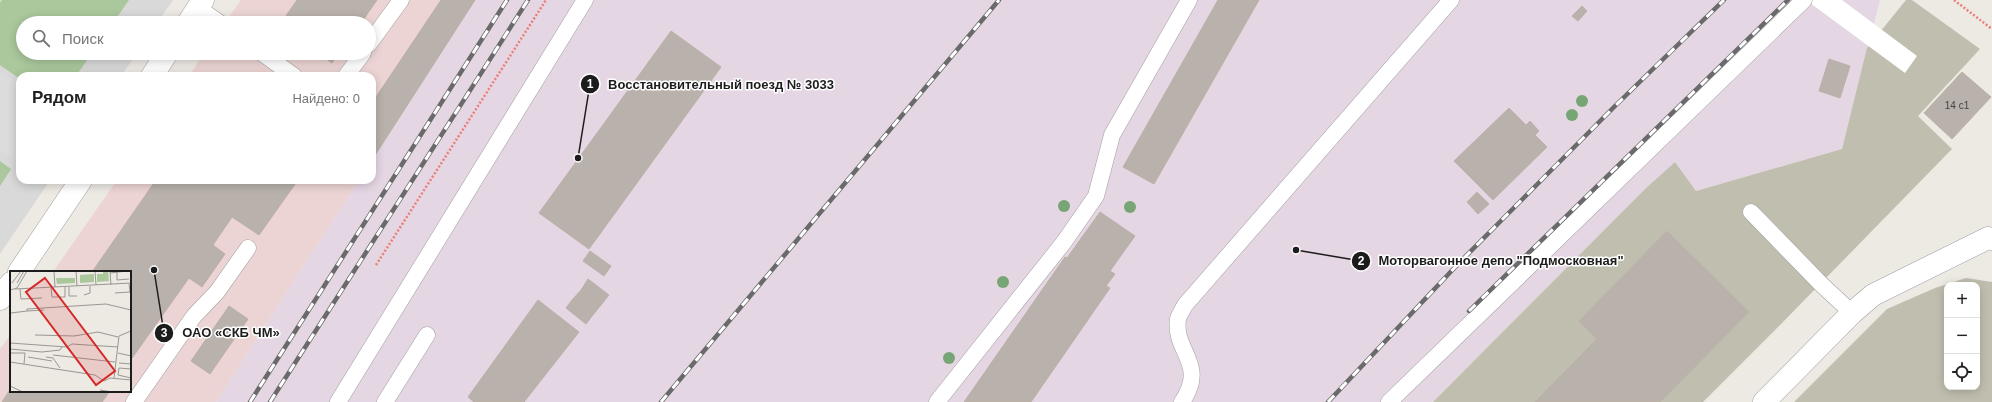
<!DOCTYPE html>
<html lang="ru">
<meta charset="utf-8">
<style>
body{margin:0;font-family:Arial,sans-serif;background:#f2f2f2;color:#222}
.controls{position:absolute;right:12px;bottom:12px;display:grid;overflow:hidden;border-radius:8px;box-shadow:0 2px 10px #0003}
.controls button{width:36px;height:36px;display:grid;place-items:center;padding:0;border:0;border-bottom:1px solid #e0e0e0;background:#fff;color:#222;font:20px sans-serif}
.list{margin:0;padding:0;list-style:none}
h2{display:flex;justify-content:space-between;align-items:center;height:52px;margin:0;padding:0 16px;font-size:17px}
h2 small{font-size:13px;font-weight:400;color:#767676}
.icon{flex:none;width:22px;height:22px;fill:none;stroke:currentColor;stroke-width:2;stroke-linecap:round;stroke-linejoin:round}
.map{position:relative;flex:none;width:1992px;height:402px;overflow:hidden}
.search{position:absolute;background:#fff;box-shadow:0 2px 10px #0003;left:16px;top:16px;width:360px;height:44px;display:flex;align-items:center;gap:10px;box-sizing:border-box;padding:0 14px;border-radius:22px;color:#767676;font-size:15px}
.panel{position:absolute;background:#fff;box-shadow:0 2px 10px #0003;left:16px;top:72px;width:360px;height:112px;border-radius:12px}
.map>svg:first-child{display:block}
.residential{fill:#dad9d9}
.commercial{fill:#ecd4d4}
.industrial{fill:#e5d6e3}
.construction{fill:#c0bfaf;fill-rule:evenodd}
.forest{fill:#aac89c}
.parking{fill:#dcdcdc}
.pier{fill:#fff}
.building{fill:#b9b2ac;stroke:#bdb0a7}
.lines{fill:none;stroke-linecap:round;stroke-linejoin:round}
.service-casing{stroke:#a0a0a0;stroke-width:17}
.minor-casing{stroke:#a0a0a0;stroke-width:23}
.tertiary-casing{stroke:#a0a0a0;stroke-width:23}
.path{stroke:#eb7e76;stroke-width:2.5;stroke-dasharray:2 2;stroke-linecap:butt}
.service{stroke:#fff;stroke-width:16}
.minor{stroke:#fff;stroke-width:22}
.tertiary{stroke:#fff;stroke-width:22}
.rail-casing{stroke:#6a6a6a;stroke-width:4.5}
.rail{stroke:#fff;stroke-width:3;stroke-dasharray:9;stroke-linecap:butt}
.tree{fill:#77a575}
.labels{text-anchor:middle;stroke-width:3;stroke-linejoin:round;paint-order:stroke}
.number-label{font-size:10px;fill:#434240}
.inset-road{fill:none;stroke:#999793;stroke-width:1}
.view{fill:#d62828;fill-opacity:0.15;stroke:#d62828;stroke-width:2}
.inset-edge{fill:none;stroke:#1c1c1c;stroke-width:2}
.leader{fill:none;stroke:#1c1c1c;stroke-width:1.5}
.callout-dot{fill:#1c1c1c;stroke:#fff;stroke-width:1.5}
.mark-label{font-size:12px;text-anchor:middle;font-weight:bold;fill:#fff}
.callout-label{font-size:13px;text-anchor:middle;font-weight:bold;fill:#1c1c1c;stroke:#fff;stroke-width:3;stroke-linejoin:round;paint-order:stroke}
</style>
<div class="map">
<svg width="1992" height="402" viewBox="0 0 1992 402">
<rect width="100%" height="100%" fill="#ede9e3"/>
<path class="residential" d="M0,0H173L157,23H23V53H137L121,76H20V180H50L0,254Z"/>
<path class="commercial" d="M241,0H475L372,160V76H189L204,53H369V23H225Z
M117,180H359L216,402H0V349L11,334V391H130V272H53Z"/>
<path class="industrial" d="M475,0H1880L1842,149L1696,191L1675,162L1645,189L1433,402H216L359,180H372V160Z"/>
<path class="construction" d="M1906,0H1912L1980,49L1918,116L1952,149L1783,322L1703,402H1433L1645,189L1675,162L1696,191L1842,149L1867,48Z
M1966,278L1992,282V402H1794L1887,309L1935,288ZM1947,285H1977V387H1947Z"/>
<path class="forest" d="M2,0H129L113,23H23V53H92L76,76H20V79L0,65V3Z
M0,161L11,169L0,186Z"/>
<path class="parking" d="M0,72L20,85V163L0,150Z"/>
<path class="pier" d="M1806,0H1842L1917,56L1905,73Z"/>
<path class="building" d="M297,0H377L361,23H281Z
M441,0H475L372,160V103Z
M1218,0H1259L1154,184L1123,167Z
M1582,6L1587,11L1578,21L1572,16Z
M671,31L721,67L589,249L539,213Z
M318,53H339L332,63Z
M1829,59L1850,66L1840,98L1819,91Z
M1962,72L1991,97L1952,139L1924,113Z
M1509,108L1526,125L1530,121L1539,131L1535,135L1547,147L1493,200L1454,161Z
M156,180H298L259,235L232,217L213,245L225,254L202,287L189,278L130,361V272H92Z
M1477,192L1489,204L1478,214L1467,202Z
M1100,212L1135,236L1110,271L1115,274L1106,286L1110,288L1031,402H964L1065,257L1067,258Z
M1667,231L1749,312L1660,402H1535L1597,339L1579,321Z
M590,251L611,266L604,276L583,261Z
M588,279L609,295L601,305L581,290Z
M581,290L601,305L592,316L572,300Z
M538,300L579,332L524,402H474L468,397Z
M572,300L592,316L586,324L566,308Z
M229,306L248,319L210,374L191,361Z
M11,388V391H110L102,402H2Z"/>
<g class="lines">
<g class="service-casing">
<path id="service" d="M198,8L220,23
M369,44L401,0
M262,53L294,76
M346,76L363,53
M1751,212L1821,284L1852,313
M134,402L194,316L217,292L248,248
M338,402L585,0
M385,402L427,335
M937,402L1064,242L1096,196L1112,135L1189,0
M1182,402C1208,363 1173,352 1178,319C1179,315 1183,309 1185,305L1451,0
M1389,402L1804,0"/>
</g>
<g class="minor-casing">
<path id="minor" d="M1764,402L1852,313L1873,295L1988,238L1992,239"/>
</g>
<g class="tertiary-casing">
<path id="tertiary" d="M188,23L203,0
M152,76L167,53
M19,272L81,180
M0,299L11,283"/>
</g>
<path class="path" d="M1954,0L1992,29
M376,265L546,0"/>
<use href="#service" class="service"/>
<use href="#minor" class="minor"/>
<use href="#tertiary" class="tertiary"/>
<g class="rail-casing">
<path id="rail" d="M1469,311L1788,0
M250,402L507,0
M270,402L528,0
M661,402L999,0
M1328,402L1459,263L1615,106L1724,0"/>
</g>
<use href="#rail" class="rail"/>
</g>
<g class="tree">
<circle cx="1582" cy="101" r="6"/>
<circle cx="1572" cy="115" r="6"/>
<circle cx="1064" cy="206" r="6"/>
<circle cx="1130" cy="207" r="6"/>
<circle cx="1003" cy="282" r="6"/>
<circle cx="949" cy="358" r="6"/>
</g>
<g class="labels">
<g class="number-label">
<text x="1957" y="109">14 с1</text>
</g>
</g>
<g transform="translate(10 271)">
<rect width="121" height="121" fill="#ede9e3"/>
<path d="M93,0H98L99,10L87,11V3H93ZM84,3V11L70,12V4ZM46,7H65V12L47,13Z" fill="#aac89c"/>
<path class="inset-road" d="M44,0L45,16M66,0L67,15M85,0L86,14M100,1L101,14M107,1V9L119,8M100,2L117,0M2,12L11,0M7,12L14,0M59,16V25H67M41,17L42,26H55V16M5,18L121,12M10,18L11,28L32,27M0,19L7,17L17,0M105,22L120,21L119,13M74,24L80,22V15M34,39L17,40V38L96,33L121,39M1,42L17,40M25,64L64,65L88,61L108,66M0,72L57,76L62,73L108,76M0,78L32,81L50,79L52,76M0,82H15L14,93M108,82L121,85M43,84L105,91M18,86L42,90M36,86L43,87L50,97M0,91L85,104L94,110M109,92L121,93M108,104L109,97L121,98M108,104L121,107M104,107L109,65L121,60M94,110L100,107L121,109M0,115L13,121M90,119L102,121"/>
<path class="view" d="M35,7L105,100L86,114L16,21Z"/>
<rect width="121" height="121" class="inset-edge"/>
</g>
<path class="leader" d="M578 158L590 84M1296 250L1361 261M154 270L164 333"/>
<g class="callout-dot">
<circle cx="578" cy="158" r="4"/>
<circle cx="1296" cy="250" r="4"/>
<circle cx="154" cy="270" r="4"/>
<circle cx="590" cy="84" r="10"/>
<circle cx="1361" cy="261" r="10"/>
<circle cx="164" cy="333" r="10"/>
</g>
<g class="mark-label">
<text x="590" y="88">1</text>
<text x="1361" y="265">2</text>
<text x="164" y="337">3</text>
</g>
<g class="callout-label">
<text x="721" y="89">Восстановительный поезд № 3033</text>
<text x="1501" y="265">Моторвагонное депо "Подмосковная"</text>
<text x="231" y="337">ОАО «СКБ ЧМ»</text>
</g>
</svg>
<div class="controls">
<button>+</button>
<button>−</button>
<button><svg class="icon" aria-label="locate" viewBox="0 0 24 24"><circle cx="12" cy="12" r="6"/><path d="M12 2v4M12 18v4M2 12h4M18 12h4"/></svg></button>
</div>
<div class="search"><svg class="icon" aria-label="search" viewBox="0 0 24 24"><circle cx="10" cy="10" r="6"/><path d="M15 15l6 6"/></svg>Поиск</div>
<section class="panel">
<h2>Рядом<small>Найдено: 0</small></h2>
<ul class="list">
</ul>
</section>
</div>
